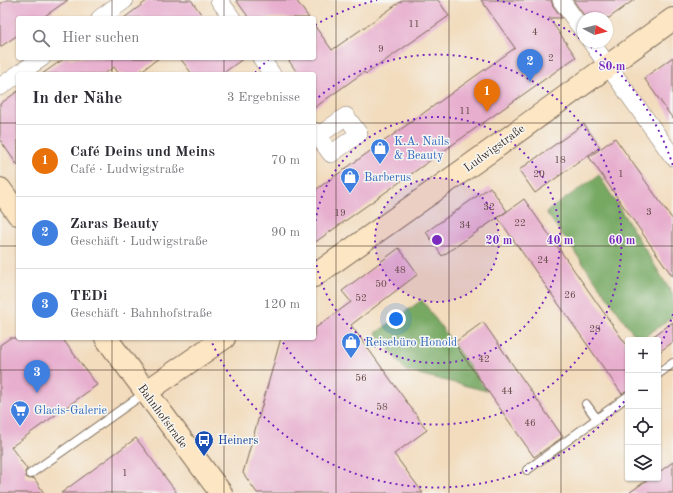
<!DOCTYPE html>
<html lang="de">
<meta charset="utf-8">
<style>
body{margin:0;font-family:"Old Standard TT",serif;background:#f7f7f7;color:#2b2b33}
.controls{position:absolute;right:12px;bottom:12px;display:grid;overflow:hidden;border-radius:4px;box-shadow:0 1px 3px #0004}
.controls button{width:36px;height:36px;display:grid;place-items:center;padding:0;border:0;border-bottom:1px solid #e1e1e2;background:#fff;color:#2b2b33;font:20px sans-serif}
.compass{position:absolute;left:577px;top:12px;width:36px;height:36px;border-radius:50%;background:#fff;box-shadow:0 1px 3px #0004;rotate:97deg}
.you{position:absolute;left:396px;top:319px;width:14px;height:14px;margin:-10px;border:3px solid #fff;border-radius:50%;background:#1a73e8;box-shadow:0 0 0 6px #1a73e833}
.badge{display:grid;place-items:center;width:26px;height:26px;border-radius:50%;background:#1f6fb2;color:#fff;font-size:13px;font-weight:700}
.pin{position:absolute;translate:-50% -33px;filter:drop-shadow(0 1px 2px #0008)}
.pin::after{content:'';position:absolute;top:21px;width:14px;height:12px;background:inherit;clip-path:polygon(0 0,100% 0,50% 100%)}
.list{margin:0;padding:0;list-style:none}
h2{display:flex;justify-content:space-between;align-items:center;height:52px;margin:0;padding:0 16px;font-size:17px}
h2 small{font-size:13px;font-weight:400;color:#7c7c81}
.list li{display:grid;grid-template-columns:26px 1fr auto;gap:12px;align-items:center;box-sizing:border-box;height:72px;padding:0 16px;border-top:1px solid #e1e1e2}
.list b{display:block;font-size:15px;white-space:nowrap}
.list p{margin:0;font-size:13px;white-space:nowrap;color:#7c7c81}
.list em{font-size:13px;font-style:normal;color:#7c7c81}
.icon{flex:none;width:22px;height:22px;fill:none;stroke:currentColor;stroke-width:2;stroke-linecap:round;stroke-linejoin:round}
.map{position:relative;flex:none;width:673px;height:493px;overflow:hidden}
.search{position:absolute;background:#fff;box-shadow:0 1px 3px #0004;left:16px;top:16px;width:300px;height:44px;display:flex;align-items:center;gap:10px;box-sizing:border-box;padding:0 14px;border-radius:4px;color:#7c7c81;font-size:15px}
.panel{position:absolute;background:#fff;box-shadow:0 1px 3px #0004;left:16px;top:72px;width:300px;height:268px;border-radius:4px}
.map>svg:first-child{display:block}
.forest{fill:#77a964;stroke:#596a41}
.building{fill:#e7aece}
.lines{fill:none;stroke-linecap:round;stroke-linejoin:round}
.lane-casing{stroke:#7b6856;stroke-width:10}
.street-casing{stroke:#7b6856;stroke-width:18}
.secondary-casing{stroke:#7b6856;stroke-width:24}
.lane{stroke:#fff;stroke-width:8}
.street{stroke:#fff;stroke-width:17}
.secondary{stroke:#fce6c4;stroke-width:22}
.grid{fill:none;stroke:#3b2a1e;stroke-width:1;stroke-opacity:0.55}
.ring{fill:none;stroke:#7b2cbf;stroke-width:2;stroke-dasharray:2 4}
.labels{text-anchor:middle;stroke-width:3;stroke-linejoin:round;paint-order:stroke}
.number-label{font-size:10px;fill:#664b4a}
.shop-label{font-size:12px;fill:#366cbe;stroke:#f6f6f2;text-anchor:start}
.street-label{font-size:12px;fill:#3b2a1e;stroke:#f6f6f2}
.transit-label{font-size:12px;fill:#164399;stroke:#f6f6f2;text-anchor:start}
.centre{fill:#7b2cbf;stroke:#f6f6f2;stroke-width:2}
.ring-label{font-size:12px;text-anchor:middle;font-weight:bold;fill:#7b2cbf;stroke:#f6f6f2;stroke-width:3;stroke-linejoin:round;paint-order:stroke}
</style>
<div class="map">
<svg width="673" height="493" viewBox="0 0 673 493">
<rect width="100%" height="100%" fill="#f6f6f2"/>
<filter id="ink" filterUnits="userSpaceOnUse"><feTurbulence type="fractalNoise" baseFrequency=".025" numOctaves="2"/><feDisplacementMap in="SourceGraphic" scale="8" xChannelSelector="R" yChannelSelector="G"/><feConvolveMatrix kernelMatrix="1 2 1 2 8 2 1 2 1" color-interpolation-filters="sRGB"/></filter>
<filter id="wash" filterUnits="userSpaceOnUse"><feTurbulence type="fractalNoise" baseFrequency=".012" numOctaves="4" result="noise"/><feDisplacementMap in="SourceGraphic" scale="16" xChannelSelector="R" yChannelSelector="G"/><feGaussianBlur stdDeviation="0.9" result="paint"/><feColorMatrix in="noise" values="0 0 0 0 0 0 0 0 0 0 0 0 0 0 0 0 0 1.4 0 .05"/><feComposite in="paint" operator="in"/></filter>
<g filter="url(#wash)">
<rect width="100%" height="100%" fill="#f2dcbd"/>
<path class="forest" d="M599,175L673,295V317L640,340H638L546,212Z
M422,300L487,391L406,371L376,333Z"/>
<g id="blocks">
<path class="building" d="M6,0H68L42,18H18V35L0,47V4Z
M148,0H191L204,18H124Z
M236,0H296L309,18H249Z
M403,0H438L449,16L366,74L364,72L314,108V74H298L287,58H314V25L332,50Z
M481,0H551L553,6L562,18H549L576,57L314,243V191L515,48Z
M573,0H634L609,18H586Z
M673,57V119L644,78Z
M65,58H159L137,74H119L114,67L104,74H42Z
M180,58H244L222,74H192Z
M18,91V166L0,140V104Z
M584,124L600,147L535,193L519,170Z
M615,138L673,220V277L589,157Z
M490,187L507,211L442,256L426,232Z
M524,199L628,347V391L622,394L498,218Z
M399,248L418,274L351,325L427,430L394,454L423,493H257L243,473L281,338H314V329L351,302L342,291Z
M483,322L563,437L534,457L454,343Z
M673,322V342L658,353V340H648Z
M10,338H62L97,385L11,447L27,469L25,472L26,477L30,479L34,478L44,493H0V345Z
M136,438L177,493H61Z
M673,462V493H629L650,478H658V473Z"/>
</g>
</g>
<g filter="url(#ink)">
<use href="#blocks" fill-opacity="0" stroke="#7b6856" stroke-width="1"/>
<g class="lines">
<g class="lane-casing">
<path id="lane" d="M658,374L673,363
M586,404L597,419
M527,470L628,396
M30,474L146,392"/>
</g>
<g class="street-casing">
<path id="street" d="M219,0L232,18
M561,0L583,31
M100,18L125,0
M591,42L673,157
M261,58L272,74
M18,74L42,58
M0,87L18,74
M314,131C320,139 325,146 331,154L359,134L346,116L318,136"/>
</g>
<g class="secondary-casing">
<path id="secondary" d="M0,189L18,214
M314,276L496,147L673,19
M106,338L221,493
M146,392L224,338"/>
</g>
<use href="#lane" class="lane"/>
<use href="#street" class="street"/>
<use href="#secondary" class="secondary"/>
</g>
</g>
<path class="grid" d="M112,0V18M224,0V18M336,0V493M449,0V493M561,0V493M112,58V74M224,58V74M0,123H18M314,123H673M0,246H18M314,246H673M112,338V493M224,338V493M0,370H628M658,370H673"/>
<circle cx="437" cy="240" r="62" fill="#7b2cbf" fill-opacity=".12"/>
<g class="ring">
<circle cx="437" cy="240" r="62"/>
<path d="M314 239A123 123 0 1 1 314 241"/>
<path d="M314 101A185 185 0 1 1 280 338"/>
<path d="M673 314A247 247 0 0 1 658 350M628 397A247 247 0 0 1 210 338M255 73A247 247 0 0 1 269 59M315 25A247 247 0 0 1 377 0M497 0A247 247 0 0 1 582 40M586 43A247 247 0 0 1 673 166"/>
</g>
<defs>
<g id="shop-pin" transform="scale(1)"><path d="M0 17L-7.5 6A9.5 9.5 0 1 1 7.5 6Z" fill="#3f7fe0" stroke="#f6f6f2"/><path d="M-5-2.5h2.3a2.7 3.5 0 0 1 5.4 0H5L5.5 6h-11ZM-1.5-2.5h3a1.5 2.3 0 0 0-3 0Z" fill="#fff"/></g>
<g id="supermarket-pin" transform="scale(1)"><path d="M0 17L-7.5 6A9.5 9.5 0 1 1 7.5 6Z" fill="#3f7fe0" stroke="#f6f6f2"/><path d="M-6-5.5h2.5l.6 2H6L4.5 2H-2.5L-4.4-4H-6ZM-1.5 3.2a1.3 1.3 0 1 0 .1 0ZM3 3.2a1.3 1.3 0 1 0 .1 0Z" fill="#fff"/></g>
<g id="bus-pin" transform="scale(1)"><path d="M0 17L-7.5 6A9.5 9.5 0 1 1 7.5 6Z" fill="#1a4fb4" stroke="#f6f6f2"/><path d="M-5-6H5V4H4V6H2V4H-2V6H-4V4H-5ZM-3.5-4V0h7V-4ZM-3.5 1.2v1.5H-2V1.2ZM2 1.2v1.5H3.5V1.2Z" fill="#fff"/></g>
</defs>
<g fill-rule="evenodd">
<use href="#shop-pin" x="380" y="148"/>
<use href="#shop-pin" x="350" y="177"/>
<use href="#shop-pin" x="351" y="342"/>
<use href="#supermarket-pin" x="20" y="410"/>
<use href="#bus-pin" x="204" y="440"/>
</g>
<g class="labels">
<g class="number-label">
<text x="414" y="27">11</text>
<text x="535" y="35">4</text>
<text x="381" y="52">9</text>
<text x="551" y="61">2</text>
<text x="465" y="114">11</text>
<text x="560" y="163">18</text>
<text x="539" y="177">20</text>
<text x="621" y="177">1</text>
<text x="489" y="210">32</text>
<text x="649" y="215">3</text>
<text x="340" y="216">19</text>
<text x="520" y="226">22</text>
<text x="465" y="228">34</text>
<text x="543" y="263">24</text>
<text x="400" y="273">48</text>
<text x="381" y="287">50</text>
<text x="570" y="298">26</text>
<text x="361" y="301">52</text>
<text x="595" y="332">28</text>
<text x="484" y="362">42</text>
<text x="361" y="381">56</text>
<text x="507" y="394">44</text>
<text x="382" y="410">58</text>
<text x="530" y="426">46</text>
<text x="125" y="476">1</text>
</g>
<g class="shop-label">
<text x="394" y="145">K.A. Nails<tspan x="394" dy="14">&amp; Beauty</tspan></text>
<text x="364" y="181">Barberus</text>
<text x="365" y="346">Reisebüro Honold</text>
<text x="34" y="414">Glacis-Galerie</text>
</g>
<g class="street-label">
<text transform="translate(494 148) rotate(-36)" y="4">Ludwigstraße</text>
<text transform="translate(163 416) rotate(54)" y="4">Bahnhofstraße</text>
</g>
<g class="transit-label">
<text x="218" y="444">Heiners</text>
</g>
</g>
<circle cx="437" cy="240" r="6" class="centre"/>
<g class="ring-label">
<text x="612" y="70">80 m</text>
<text x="499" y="244">20 m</text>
<text x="560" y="244">40 m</text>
<text x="622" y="244">60 m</text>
</g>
</svg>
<div class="controls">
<button>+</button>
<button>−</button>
<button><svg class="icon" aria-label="locate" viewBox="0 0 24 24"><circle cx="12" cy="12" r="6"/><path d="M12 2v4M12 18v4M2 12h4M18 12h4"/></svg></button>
<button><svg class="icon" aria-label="layers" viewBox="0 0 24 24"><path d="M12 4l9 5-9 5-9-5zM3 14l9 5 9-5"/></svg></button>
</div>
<svg class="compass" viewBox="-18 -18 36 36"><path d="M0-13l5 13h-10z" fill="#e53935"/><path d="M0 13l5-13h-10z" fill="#7c7c81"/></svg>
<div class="you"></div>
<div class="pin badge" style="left:487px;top:112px;background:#e8710a">1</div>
<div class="pin badge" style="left:530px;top:82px;background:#3f7fe0">2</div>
<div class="pin badge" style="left:37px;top:393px;background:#3f7fe0">3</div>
<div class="search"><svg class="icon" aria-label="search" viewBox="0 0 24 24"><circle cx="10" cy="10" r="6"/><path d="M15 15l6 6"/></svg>Hier suchen</div>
<section class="panel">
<h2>In der Nähe<small>3 Ergebnisse</small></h2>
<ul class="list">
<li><span class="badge" style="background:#e8710a">1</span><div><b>Café Deins und Meins</b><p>Café · Ludwigstraße</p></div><em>70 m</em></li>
<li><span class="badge" style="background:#3f7fe0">2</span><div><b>Zaras Beauty</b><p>Geschäft · Ludwigstraße</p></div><em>90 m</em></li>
<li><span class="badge" style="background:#3f7fe0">3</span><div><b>TEDi</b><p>Geschäft · Bahnhofstraße</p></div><em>120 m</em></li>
</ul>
</section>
</div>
